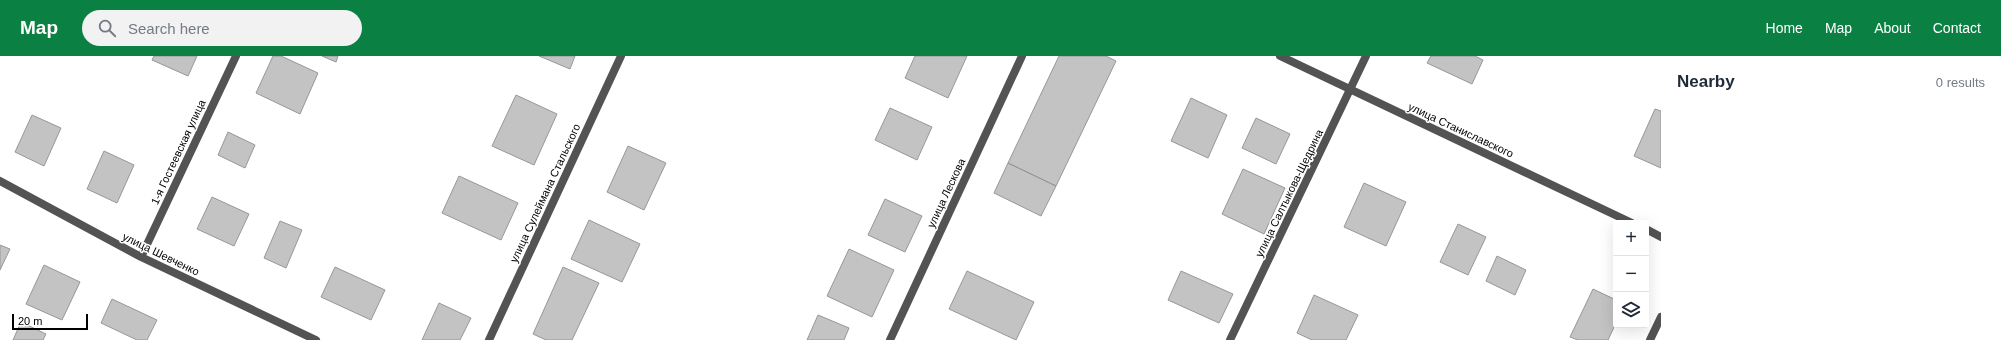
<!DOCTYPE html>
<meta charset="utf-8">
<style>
body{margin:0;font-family:Arial,sans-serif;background:#f2f2f3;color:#1f2937}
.controls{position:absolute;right:12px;bottom:12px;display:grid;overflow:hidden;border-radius:4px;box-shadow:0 4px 16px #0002}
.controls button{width:36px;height:36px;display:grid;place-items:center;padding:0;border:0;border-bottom:1px solid #e0e1e3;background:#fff;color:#1f2937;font:20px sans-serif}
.scale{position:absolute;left:12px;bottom:10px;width:76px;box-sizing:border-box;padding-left:4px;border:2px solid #000;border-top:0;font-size:11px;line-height:14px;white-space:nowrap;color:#000;-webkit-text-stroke:3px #fff;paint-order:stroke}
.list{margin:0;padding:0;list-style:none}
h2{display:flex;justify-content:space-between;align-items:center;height:52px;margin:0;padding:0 16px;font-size:17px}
h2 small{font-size:13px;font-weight:400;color:#747a83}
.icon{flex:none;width:22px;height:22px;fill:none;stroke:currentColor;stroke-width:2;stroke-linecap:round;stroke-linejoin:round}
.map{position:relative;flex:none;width:1661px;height:284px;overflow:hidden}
header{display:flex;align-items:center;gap:24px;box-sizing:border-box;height:56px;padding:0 20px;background:#0b8043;color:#fff}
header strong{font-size:19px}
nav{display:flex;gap:22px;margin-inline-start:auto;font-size:14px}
.search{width:280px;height:36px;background:#f2f2f3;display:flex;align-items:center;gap:10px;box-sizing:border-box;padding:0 14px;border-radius:22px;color:#747a83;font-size:15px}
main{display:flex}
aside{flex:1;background:#fff}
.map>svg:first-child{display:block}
.building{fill:#c3c3c3;stroke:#979797}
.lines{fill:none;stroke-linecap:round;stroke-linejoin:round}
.minor{stroke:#535353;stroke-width:8}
.tertiary{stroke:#535353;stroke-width:8}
.labels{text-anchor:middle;stroke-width:3;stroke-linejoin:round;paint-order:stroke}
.street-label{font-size:11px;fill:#000;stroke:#fff}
</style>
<header>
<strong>Map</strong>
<div class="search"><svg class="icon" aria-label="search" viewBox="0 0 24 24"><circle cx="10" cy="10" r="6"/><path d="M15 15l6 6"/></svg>Search here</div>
<nav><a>Home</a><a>Map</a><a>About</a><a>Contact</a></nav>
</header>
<main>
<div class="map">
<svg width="1661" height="284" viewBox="0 0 1661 284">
<rect width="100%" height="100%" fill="#fff"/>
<path class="building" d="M154,0H197L188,20L152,4Z
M273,0H281L318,17L300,58L256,37Z
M322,0H338L336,6Z
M539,0H575L570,13Z
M915,0H967L948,42L905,22Z
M1059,0H1106L1116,5L1056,130L1008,107Z
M1431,0H1475L1483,4L1472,28L1427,7Z
M516,39L557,58L534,109L492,90Z
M1191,42L1227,59L1208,102L1171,85Z
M890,52L932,71L917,104L875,84Z
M1655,53L1661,55V112L1634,100Z
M32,59L61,72L44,110L15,96Z
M1256,62L1290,78L1276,108L1242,92Z
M228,76L255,89L245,112L218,99Z
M628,90L666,107L644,154L607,136Z
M104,95L134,109L117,147L87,133Z
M1008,107L1056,130L1041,160L994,137Z
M1243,113L1285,132L1264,178L1222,158Z
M459,120L518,147L501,184L442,157Z
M1364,127L1406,146L1386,190L1344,171Z
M212,141L249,158L234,190L197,173Z
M885,143L922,160L905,196L868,179Z
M589,164L640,188L622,226L571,203Z
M280,165L302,174L286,212L264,202Z
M1458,168L1486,181L1468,219L1440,206Z
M0,189L10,193L0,214Z
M849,193L894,214L872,261L827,240Z
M1497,200L1526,214L1515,239L1486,225Z
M44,209L80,226L62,264L26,248Z
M335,211L385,234L371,264L321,241Z
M563,211L599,227L572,284H546L533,278Z
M967,215L1034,246L1016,284L949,253Z
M1181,215L1233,238L1219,267L1168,244Z
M1593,233L1616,244V267L1608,284H1578L1570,281Z
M1314,239L1358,259L1346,284H1312L1297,277Z
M112,243L157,264L147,284H137L101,267Z
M439,247L471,262L460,284H422Z
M818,259L849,272L844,284H807Z
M21,266L46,278L43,284H13Z"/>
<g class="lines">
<path class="minor" d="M0,125L141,201L316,284
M141,201L236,0
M489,284L621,0
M890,284L1022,0
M1230,284L1366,0
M1650,284L1661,261"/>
<path class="tertiary" d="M1280,0L1632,167
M1646,173L1661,181"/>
</g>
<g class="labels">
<g class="street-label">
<text transform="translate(1461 74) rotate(25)" y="4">улица Станиславского</text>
<text transform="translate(178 96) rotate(-65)" y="4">1-я Гостеевская улица</text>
<text transform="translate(545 137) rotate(-65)" y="4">улица Сулеймана Стальского</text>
<text transform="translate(946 137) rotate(-65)" y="4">улица Лескова</text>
<text transform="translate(1289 137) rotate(-64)" y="4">улица Салтыкова-Щедрина</text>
<text transform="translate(161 198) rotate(26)" y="4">улица Шевченко</text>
</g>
</g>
</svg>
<div class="controls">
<button>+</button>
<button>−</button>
<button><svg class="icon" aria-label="layers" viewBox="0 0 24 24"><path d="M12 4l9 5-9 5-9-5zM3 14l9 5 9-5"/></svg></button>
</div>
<div class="scale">20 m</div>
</div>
<aside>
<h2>Nearby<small>0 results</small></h2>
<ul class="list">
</ul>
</aside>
</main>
